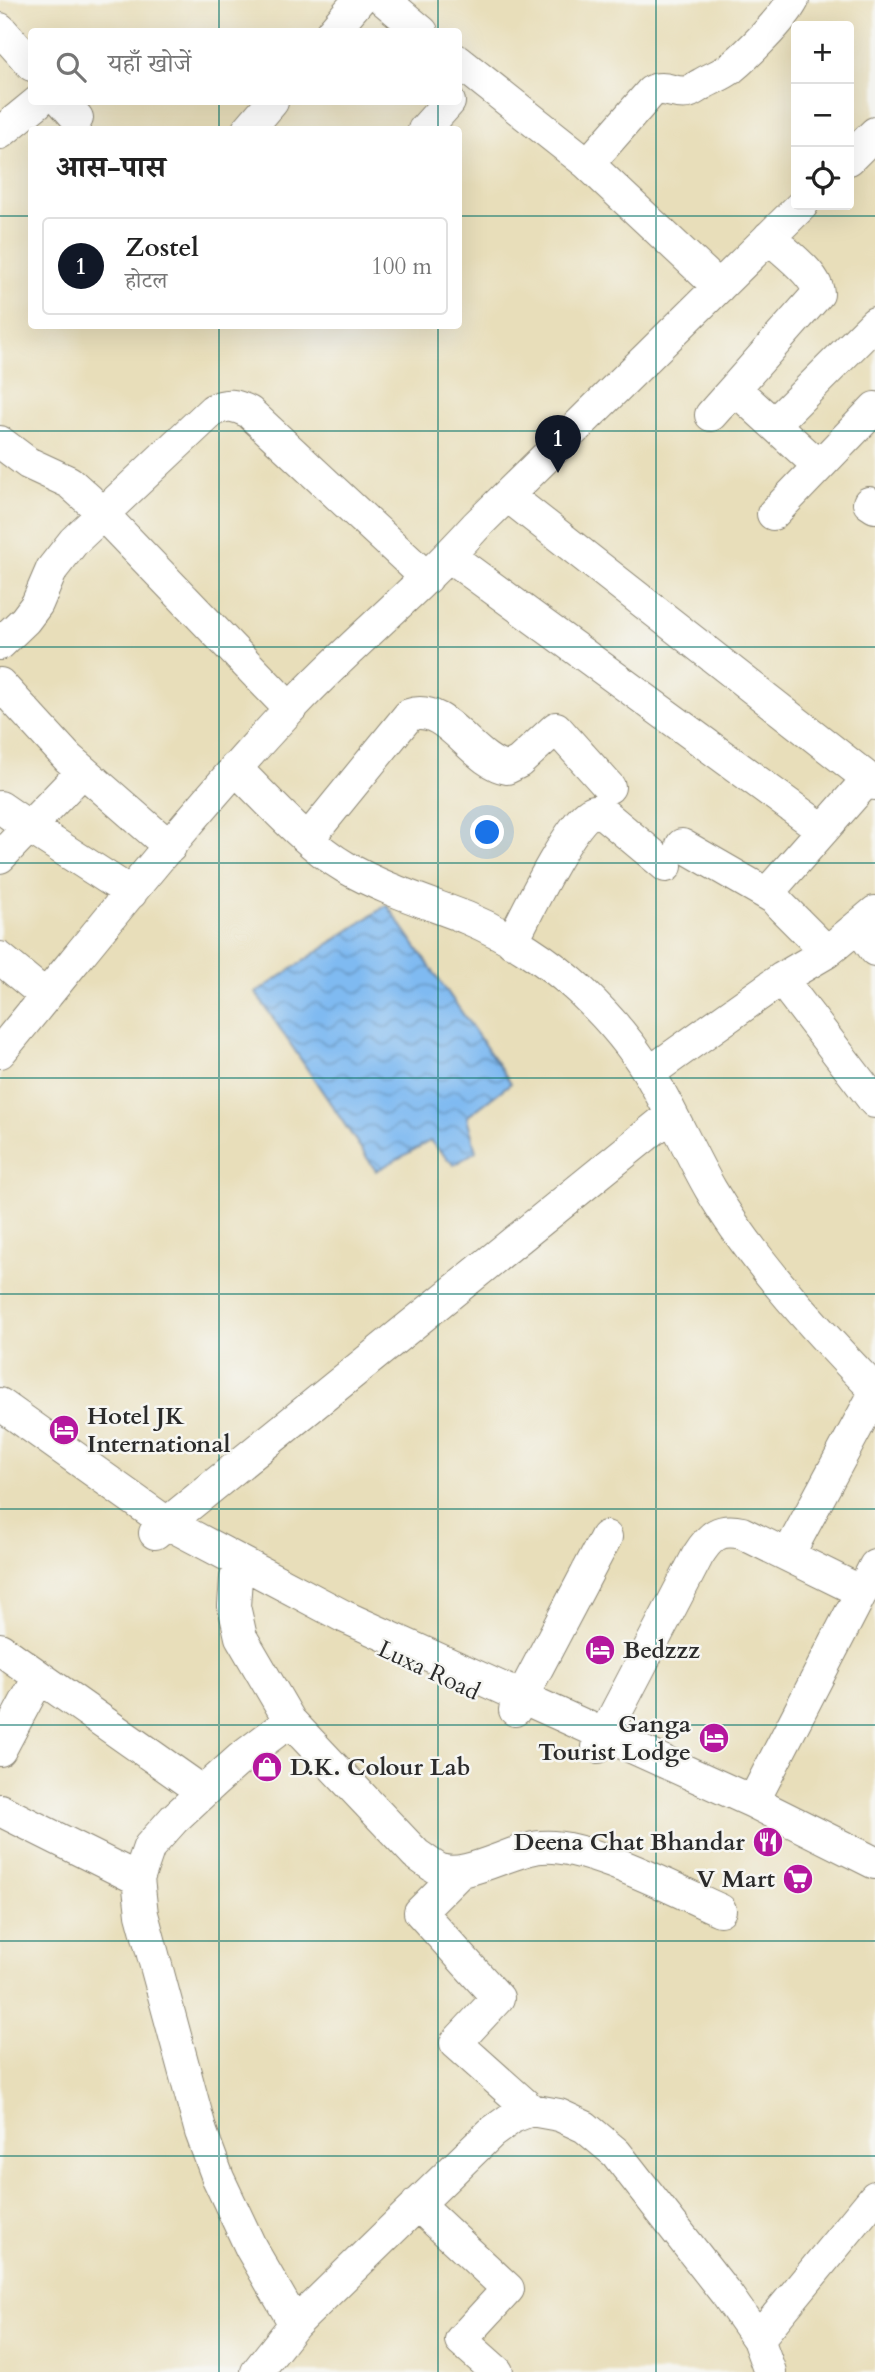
<!DOCTYPE html>
<html lang="hi">
<meta charset="utf-8">
<style>
body{margin:0;font-family:Cardo,"Noto Serif Devanagari",serif;background:#f6f6f6;color:#222}
.controls{position:absolute;right:21px;top:21px;display:grid;overflow:hidden;border-radius:7px;box-shadow:0 7px 28px #0002}
.controls button{width:63px;height:63px;display:grid;place-items:center;padding:0;border:0;border-bottom:2px solid #e0e0e0;background:#fff;color:#222;font:35px sans-serif}
.you{position:absolute;left:488px;top:833px;width:24px;height:24px;margin:-18px;border:5px solid #fff;border-radius:50%;background:#1a73e8;box-shadow:0 0 0 10px #1a73e833}
.badge{display:grid;place-items:center;width:46px;height:46px;border-radius:50%;background:#111827;color:#fff;font-size:23px;font-weight:700}
.pin{position:absolute;translate:-50% -58px;filter:drop-shadow(0 2px 4px #0008)}
.pin::after{content:'';position:absolute;top:37px;width:24px;height:21px;background:inherit;clip-path:polygon(0 0,100% 0,50% 100%)}
.list{margin:0;padding:0;list-style:none}
h2{display:flex;justify-content:space-between;align-items:center;height:91px;margin:0;padding:0 28px;font-size:30px}
h2 small{font-size:23px;font-weight:400;color:#767676}
.list li{display:grid;grid-template-columns:46px 1fr auto;gap:21px;align-items:center;box-sizing:border-box;height:98px;margin:0 14px 14px;padding:0 14px;border:2px solid #e0e0e0;border-radius:7px}
.list b{display:block;font-size:26px;white-space:nowrap}
.list p{margin:0;font-size:23px;white-space:nowrap;color:#767676}
.list em{font-size:23px;font-style:normal;color:#767676}
.icon{flex:none;width:38px;height:38px;fill:none;stroke:currentColor;stroke-width:2;stroke-linecap:round;stroke-linejoin:round}
.map{position:relative;flex:none;width:875px;height:2372px;overflow:hidden}
.search{position:absolute;background:#fff;box-shadow:0 7px 28px #0002;left:28px;top:28px;width:434px;height:77px;display:flex;align-items:center;gap:18px;box-sizing:border-box;padding:0 24px;border-radius:7px;color:#767676;font-size:26px}
.panel{position:absolute;background:#fff;box-shadow:0 7px 28px #0002;left:28px;top:126px;width:434px;height:203px;border-radius:7px}
.map>svg:first-child{display:block}
.water{fill:url(#water-waves);stroke:#55728e;stroke-width:2}
.lines{fill:none;stroke-linecap:round;stroke-linejoin:round}
.minor-casing{stroke:#8a8472;stroke-width:34}
.minor{stroke:#fff;stroke-width:32}
.grid{fill:none;stroke:#0f766e;stroke-width:2;stroke-opacity:0.55}
.labels{text-anchor:middle;stroke-width:5;stroke-linejoin:round;paint-order:stroke}
.poi-label{font-size:24px;font-weight:bold;fill:#2b2b2b;stroke:#f6f6f2;text-anchor:start}
.street-label{font-size:24px;fill:#2b2b2b;stroke:#f6f6f2}
</style>
<div class="map">
<svg width="875" height="2372" viewBox="0 0 875 2372">
<defs>
<pattern id="water-waves" width="16" height="10" patternUnits="userSpaceOnUse" patternTransform="scale(1.75)"><rect width="16" height="10" fill="#7fbaf1"/><path d="M0 5q4-4 8 0t8 0" fill="none" stroke="#6897c3"/></pattern>
</defs>
<rect width="100%" height="100%" fill="#f6f6f2"/>
<filter id="ink" filterUnits="userSpaceOnUse"><feTurbulence type="fractalNoise" baseFrequency=".0143" numOctaves="2"/><feDisplacementMap in="SourceGraphic" scale="14" xChannelSelector="R" yChannelSelector="G"/><feConvolveMatrix kernelMatrix="1 2 1 2 8 2 1 2 1" color-interpolation-filters="sRGB"/></filter>
<filter id="wash" filterUnits="userSpaceOnUse"><feTurbulence type="fractalNoise" baseFrequency=".00686" numOctaves="4" result="noise"/><feDisplacementMap in="SourceGraphic" scale="28" xChannelSelector="R" yChannelSelector="G"/><feGaussianBlur stdDeviation="1.57" result="paint"/><feColorMatrix in="noise" values="0 0 0 0 0 0 0 0 0 0 0 0 0 0 0 0 0 1.4 0 .05"/><feComposite in="paint" operator="in"/></filter>
<g filter="url(#wash)">
<rect width="100%" height="100%" fill="#e8deba"/>
<path class="water" d="M387,905L511,1083L467,1117L476,1151L454,1165L430,1141L376,1171L256,993Z"/>
</g>
<g filter="url(#ink)">
<g class="lines">
<g class="minor-casing">
<path id="minor" d="M384,0L422,32
M0,29L32,65
M332,32L359,0
M458,61L588,164L719,287
M63,102L77,118
M248,130L272,102
M424,130L449,102
M0,133L38,102
M849,159L875,133
M588,164L651,92C664,84 674,95 688,92C693,90 698,86 702,84C712,78 722,75 731,68C748,54 783,19 793,0
M735,389L819,466
M711,415L818,294C818,275 783,251 769,237
M774,424L875,323
M0,442L28,463L69,482L89,500L290,709
M508,496L875,784
M869,503L875,507
M773,514L875,408
M449,556L822,829
M0,644L25,620L37,604L52,569L74,541L213,410C227,403 235,405 249,412L427,578
M0,684L68,758L170,847
M235,768C267,799 307,845 345,867C383,889 426,902 467,918C508,935 550,962 582,992C607,1016 631,1043 649,1073C672,1111 689,1152 711,1190C752,1260 818,1332 875,1390
M0,807L29,827L83,771
M308,839L409,715C446,701 473,763 507,768L519,762L556,728L609,787
M682,845L774,898
M0,857L29,827L131,893
M858,926L875,950
M512,942C523,920 574,814 594,811C598,811 601,813 605,815L666,866
M827,952L780,905L774,898L772,888L868,779
M0,958L46,996
M781,979L875,1102
M0,1052C94,938 186,820 287,712C347,647 417,592 476,526L802,205
M649,1073L781,979L827,952L875,912
M0,1404L167,1523L343,1616L753,1802L875,1863
M155,1533L671,1115
M788,1555L875,1393
M236,1578L234,1606L241,1637L290,1721L241,1758L203,1792L174,1819L149,1847L138,1879L142,1914L201,2132L218,2178L251,2248L295,2324L257,2372
M0,1649L203,1792
M515,1710L606,1537
M290,1721L416,1854C423,1859 431,1865 438,1869C464,1881 512,1849 541,1847C585,1842 677,1891 720,1910
M598,1747L698,1555C710,1536 719,1528 742,1533L862,1592
M0,1750L39,1677
M753,1802L875,1566
M0,1810L138,1879
M461,1871L420,1912L498,1998L456,2043L531,2110
M417,2204L508,2289L461,2340L497,2372
M295,2324L491,2133L513,2117L531,2110L559,2115L585,2127L616,2153L727,2295L758,2339L770,2372
M758,2339L875,2197"/>
</g>
<use href="#minor" class="minor"/>
</g>
</g>
<path class="grid" d="M219,0V32M438,0V32M656,0V2372M219,102V130M438,102V130M0,216H32M458,216H875M219,326V2372M438,326V2372M0,431H875M0,647H875M0,863H875M0,1078H875M0,1294H875M0,1509H875M0,1725H875M0,1941H875M0,2156H875"/>
<defs>
<g id="hotel-disc" transform="scale(1.575)"><circle r="9.5" fill="#b5179e" stroke="#f6f6f2"/><path d="M-6-4.5h1.5V1H6V5H4.5V3h-9V5H-6ZM-4 0a1.8 1.8 0 1 1 3.6 0ZM.5 0V-2.5h3Q6-2.5 6 0Z" fill="#fff"/></g>
<g id="shop-disc" transform="scale(1.575)"><circle r="9.5" fill="#b5179e" stroke="#f6f6f2"/><path d="M-5-2.5h2.3a2.7 3.5 0 0 1 5.4 0H5L5.5 6h-11ZM-1.5-2.5h3a1.5 2.3 0 0 0-3 0Z" fill="#fff"/></g>
<g id="restaurant-disc" transform="scale(1.575)"><circle r="9.5" fill="#b5179e" stroke="#f6f6f2"/><path d="M-5-6h1v4h1v-4h1v4h1v-4h1v5L-1.5 .5V6h-2V.5L-5-1ZM5-6V6H3V1.5H1.5Q1.5-4 5-6Z" fill="#fff"/></g>
<g id="supermarket-disc" transform="scale(1.575)"><circle r="9.5" fill="#b5179e" stroke="#f6f6f2"/><path d="M-6-5.5h2.5l.6 2H6L4.5 2H-2.5L-4.4-4H-6ZM-1.5 3.2a1.3 1.3 0 1 0 .1 0ZM3 3.2a1.3 1.3 0 1 0 .1 0Z" fill="#fff"/></g>
</defs>
<g fill-rule="evenodd">
<use href="#hotel-disc" x="64" y="1430"/>
<use href="#hotel-disc" x="600" y="1650"/>
<use href="#hotel-disc" x="714" y="1738"/>
<use href="#shop-disc" x="267" y="1767"/>
<use href="#restaurant-disc" x="768" y="1842"/>
<use href="#supermarket-disc" x="798" y="1879"/>
</g>
<g class="labels">
<g class="poi-label">
<text x="87" y="1424">Hotel JK<tspan x="87" dy="28">International</tspan></text>
<text x="623" y="1658">Bedzzz</text>
<text x="691" y="1732" text-anchor="end">Ganga<tspan x="691" dy="28">Tourist Lodge</tspan></text>
<text x="290" y="1775">D.K. Colour Lab</text>
<text x="745" y="1850" text-anchor="end">Deena Chat Bhandar</text>
<text x="775" y="1887" text-anchor="end">V Mart</text>
</g>
<g class="street-label">
<text transform="translate(429 1670) rotate(25)" y="8">Luxa Road</text>
</g>
</g>
</svg>
<div class="controls">
<button>+</button>
<button>−</button>
<button><svg class="icon" aria-label="locate" viewBox="0 0 24 24"><circle cx="12" cy="12" r="6"/><path d="M12 2v4M12 18v4M2 12h4M18 12h4"/></svg></button>
</div>
<div class="you"></div>
<div class="pin badge" style="left:558px;top:473px">1</div>
<div class="search"><svg class="icon" aria-label="search" viewBox="0 0 24 24"><circle cx="10" cy="10" r="6"/><path d="M15 15l6 6"/></svg>यहाँ खोजें</div>
<section class="panel">
<h2>आस-पास<small></small></h2>
<ul class="list">
<li><span class="badge">1</span><div><b>Zostel</b><p>होटल</p></div><em>100 m</em></li>
</ul>
</section>
</div>
